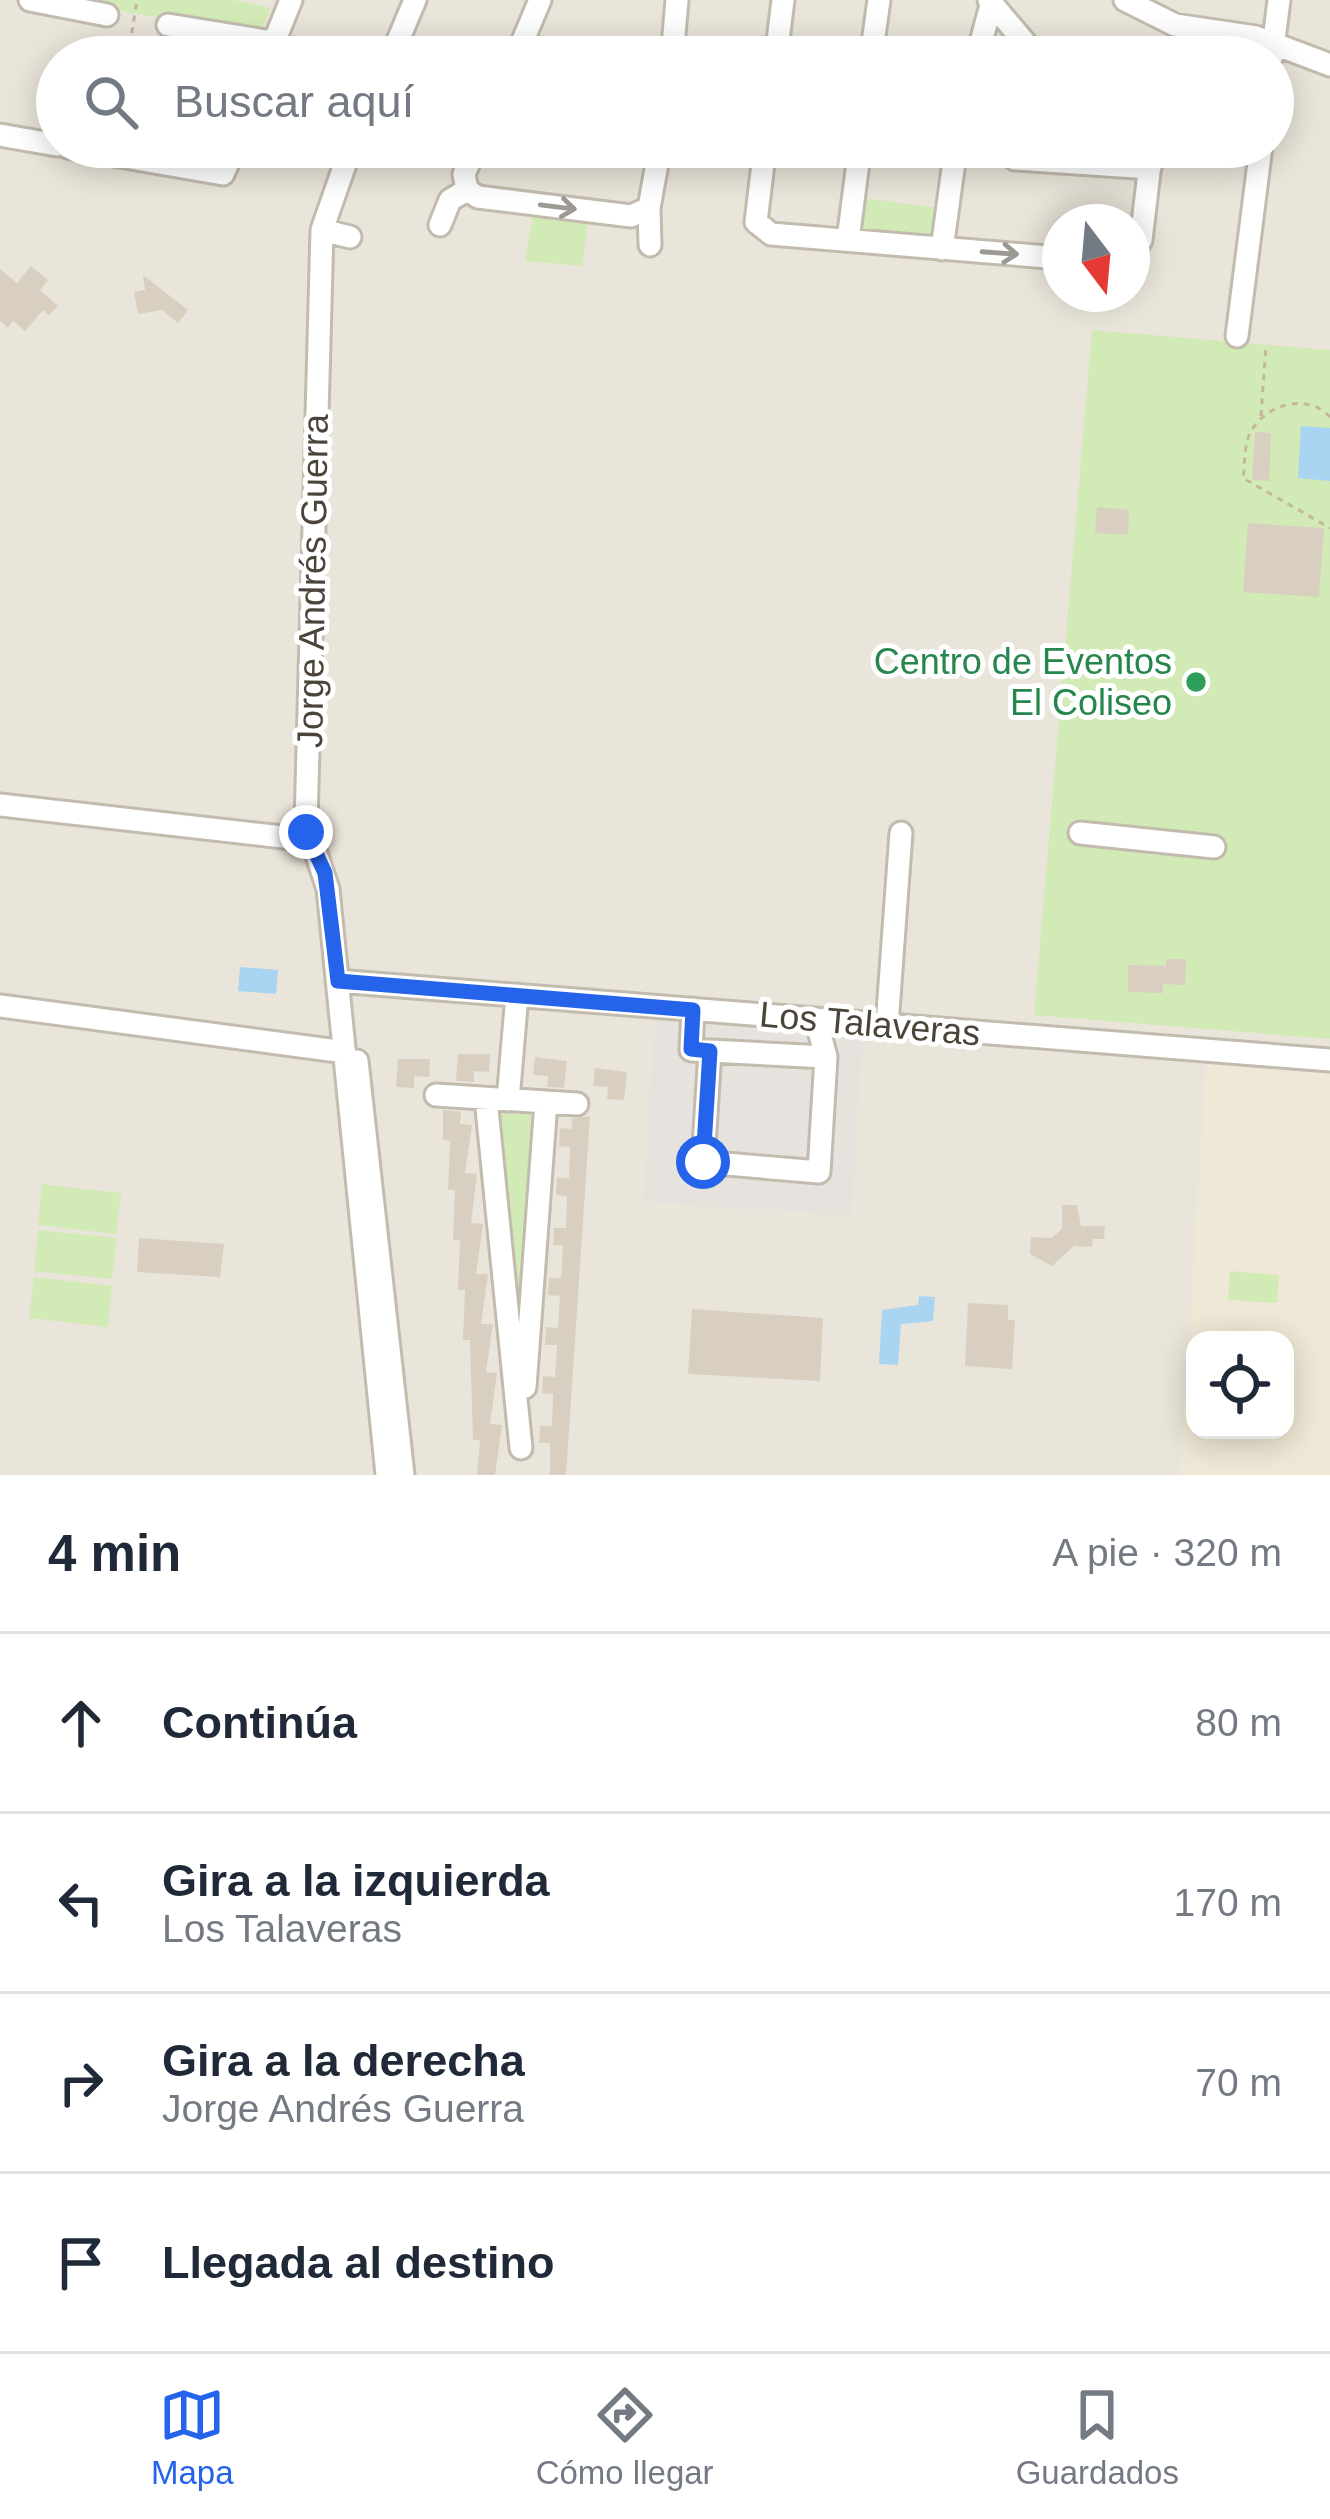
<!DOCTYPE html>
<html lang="es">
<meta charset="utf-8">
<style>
body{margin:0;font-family:Arial,sans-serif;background:#f6f6f7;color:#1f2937}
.controls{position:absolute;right:36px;bottom:36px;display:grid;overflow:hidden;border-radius:24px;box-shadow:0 6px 30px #0003}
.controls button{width:108px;height:108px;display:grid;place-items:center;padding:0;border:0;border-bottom:3px solid #e0e1e3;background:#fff;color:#1f2937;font:60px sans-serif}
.compass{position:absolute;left:1042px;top:204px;width:108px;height:108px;border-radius:50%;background:#fff;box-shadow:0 6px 30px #0003;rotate:164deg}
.stop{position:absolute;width:36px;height:36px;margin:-27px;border:9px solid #2563eb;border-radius:50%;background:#fff}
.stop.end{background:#2563eb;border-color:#fff;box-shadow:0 3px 12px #0008}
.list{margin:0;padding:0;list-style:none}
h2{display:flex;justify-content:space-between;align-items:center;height:156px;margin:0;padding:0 48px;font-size:51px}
h2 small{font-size:39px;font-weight:400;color:#747a83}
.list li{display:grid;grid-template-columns:78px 1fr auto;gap:36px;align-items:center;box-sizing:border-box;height:180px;padding:0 48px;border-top:3px solid #e0e1e3}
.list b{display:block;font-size:45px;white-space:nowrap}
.list p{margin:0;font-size:39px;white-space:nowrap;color:#747a83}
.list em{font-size:39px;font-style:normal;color:#747a83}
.icon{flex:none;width:66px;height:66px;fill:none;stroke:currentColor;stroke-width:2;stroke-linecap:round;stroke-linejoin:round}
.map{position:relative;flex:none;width:1330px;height:1475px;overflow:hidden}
.search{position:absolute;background:#fff;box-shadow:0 6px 30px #0003;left:36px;right:36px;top:36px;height:132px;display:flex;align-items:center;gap:30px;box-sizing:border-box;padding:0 42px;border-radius:66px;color:#747a83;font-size:45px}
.sheet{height:876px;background:#fff}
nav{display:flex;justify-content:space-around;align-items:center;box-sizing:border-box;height:168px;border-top:3px solid #e0e1e3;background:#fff;font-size:33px;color:#747a83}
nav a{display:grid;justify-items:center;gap:6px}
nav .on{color:#2563eb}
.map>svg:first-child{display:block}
.residential{fill:#eae5da;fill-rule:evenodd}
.industrial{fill:#e6e2dd}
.education{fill:#efe8d6;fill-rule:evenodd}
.green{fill:#d2eab5}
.water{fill:#a9d4f2}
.building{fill:#d8cfc1}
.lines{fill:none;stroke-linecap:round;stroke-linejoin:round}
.minor-casing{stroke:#c2bbae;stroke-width:27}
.path{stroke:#c4b79f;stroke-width:3;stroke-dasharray:6 6;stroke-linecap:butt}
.minor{stroke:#fff;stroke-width:21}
.oneway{stroke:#9c9892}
.route{stroke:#2563eb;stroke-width:15}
.leisure-dot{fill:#2e9e5b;stroke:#fff;stroke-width:4.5}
.labels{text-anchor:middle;stroke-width:10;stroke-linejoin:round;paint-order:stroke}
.street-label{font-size:36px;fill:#4b4439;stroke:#fff}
.leisure-label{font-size:36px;fill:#27864d;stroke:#fff;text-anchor:end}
</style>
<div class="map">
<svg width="1330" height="1475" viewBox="0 0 1330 1475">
<rect width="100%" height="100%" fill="#f6f3ec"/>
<path class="residential" d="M0,0H1330V1475H0ZM57,57H1273V147H57ZM1060,222H1132V294H1060ZM1195,1340H1285V1430H1195Z"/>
<path class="industrial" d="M655,1020L863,1033L851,1215L643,1202Z"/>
<path class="education" d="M1206,1065L1330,1074V1475H1180ZM1195,1340H1285V1430H1195Z"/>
<path class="green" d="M55,0H233L271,8L259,34Z
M862,198L939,208L934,245L857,235Z
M534,209L589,216L582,266L525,261Z
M1092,330L1330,350V1039L1034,1015Z
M496,1108L532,1110L537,1118L520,1384Z
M42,1184L121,1193L116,1234L38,1225Z
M38,1230L117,1238L112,1279L34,1271Z
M1230,1271L1279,1275L1277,1303L1228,1300Z
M34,1277L112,1286L108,1327L29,1318Z"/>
<path class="water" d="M1301,426L1330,428V481L1298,478Z
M240,967L278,970L276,994L238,991Z
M919,1296L935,1297L933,1321L901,1324L898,1365L879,1364L882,1310L918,1305Z"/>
<path class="building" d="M31,266L48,280L40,290L58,306L49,315L43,310L25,331L13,321L8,328L0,321V269L17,283Z
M143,275L188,310L178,323L162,310L138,314L134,292L145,290Z
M1255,432L1271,433L1269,481L1252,480Z
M1097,507L1129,510L1128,535L1095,533Z
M1248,523L1324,528L1319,597L1243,592Z
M1166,959H1186L1185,985L1163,984V993L1128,992V965L1166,966Z
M458,1054H490L489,1072L474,1071V1082L456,1081Z
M535,1057L567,1061L564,1088L547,1087L548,1076L533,1075Z
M398,1059H430L429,1077L414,1076V1088L396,1087Z
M595,1068L627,1072L624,1100L607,1099L608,1087L593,1086Z
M443,1110L461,1112L460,1124L472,1125L465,1173L477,1174L471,1223L483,1224L476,1274H488L481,1324H493L486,1372L497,1373L490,1424L502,1425L495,1475H477L480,1440H473L470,1340H463L465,1290H458L460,1240H453L455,1190H448L450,1141L443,1140Z
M590,1116L566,1475H550V1443H539L540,1426H552L553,1394L542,1393L543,1376L555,1377L557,1345H545L546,1327L558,1328L560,1296L548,1295L549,1278H561L563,1246L553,1245L554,1228H566L567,1196L556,1195L557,1178H569L570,1147L559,1146L560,1128L572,1129V1119Z
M1062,1205H1077L1081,1226H1105L1104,1239H1093L1092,1247L1074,1246L1052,1266L1030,1254L1031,1237L1051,1238L1062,1229Z
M139,1238L224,1244L220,1277L137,1272Z
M968,1303L1008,1305V1320H1015L1012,1369L965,1366Z
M692,1309L823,1318L820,1381L688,1374Z"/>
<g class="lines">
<g class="minor-casing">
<path id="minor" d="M30,0L107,15
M989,0L1037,57
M1125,0L1175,25L1256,37L1330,65
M168,25L272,42
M1272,56L1279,0
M268,57L291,0
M391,57L415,0
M516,57L540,0
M672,57L677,0
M776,57L783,0
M871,57L879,0
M977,57L991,5
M0,135L57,145
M67,147L223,174L235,147
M351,147L322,230L306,823L328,889L387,1475
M765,147L756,222L771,234L1060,258
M1015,159L1150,168
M467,190L478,197L631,216L649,208
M467,190L464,174L476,147
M440,225L450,200L467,190
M322,230L350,237
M848,240L860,147
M650,245L649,208L660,147
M942,249L956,147
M1132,257L1141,240L1152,147
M1237,336L1261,147
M0,805L309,840
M1080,833L1214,847
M337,981L1330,1060
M0,1006L345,1052
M693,1009L691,1050L826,1057
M887,1025L901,833
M710,1051L703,1162L819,1172L826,1057L816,1019
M357,1061L403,1475
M436,1095L577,1104
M486,1099L521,1448
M508,1100L517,995
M525,1387L546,1102"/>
</g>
<path class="path" d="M128,57L137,0
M1261,416L1266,346
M1330,417C1307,391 1260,405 1248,438C1244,450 1245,466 1243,478L1330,528"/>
<use href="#minor" class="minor"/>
</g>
<defs><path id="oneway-shaft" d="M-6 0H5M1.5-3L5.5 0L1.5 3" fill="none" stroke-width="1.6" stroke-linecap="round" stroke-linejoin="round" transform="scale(3)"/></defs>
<g class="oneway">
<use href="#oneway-shaft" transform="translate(558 207) rotate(7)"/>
<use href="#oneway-shaft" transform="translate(1000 253) rotate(4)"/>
</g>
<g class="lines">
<path class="route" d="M306,832L325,873L338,981L693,1010L691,1049L710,1051L703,1162"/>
</g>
<circle class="leisure-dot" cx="1196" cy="682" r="12"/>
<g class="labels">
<g class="street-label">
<text transform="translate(312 581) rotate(-89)" y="13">Jorge Andrés Guerra</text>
<text transform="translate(870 1023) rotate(5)" y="13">Los Talaveras</text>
</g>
<g class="leisure-label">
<text x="1172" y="674">Centro de Eventos<tspan x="1172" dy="41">El Coliseo</tspan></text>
</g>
</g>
</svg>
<div class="controls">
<button><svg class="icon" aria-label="locate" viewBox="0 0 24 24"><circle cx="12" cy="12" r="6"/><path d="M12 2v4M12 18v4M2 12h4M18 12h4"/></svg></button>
</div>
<svg class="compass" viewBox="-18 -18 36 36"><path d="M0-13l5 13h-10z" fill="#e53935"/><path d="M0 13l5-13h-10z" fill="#747a83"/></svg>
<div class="stop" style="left:703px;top:1162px"></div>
<div class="stop end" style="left:306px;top:832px"></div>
<div class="search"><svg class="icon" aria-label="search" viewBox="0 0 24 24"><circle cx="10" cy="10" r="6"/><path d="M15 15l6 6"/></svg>Buscar aquí</div>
</div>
<section class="sheet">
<h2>4 min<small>A pie · 320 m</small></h2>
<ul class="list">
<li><svg class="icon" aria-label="ahead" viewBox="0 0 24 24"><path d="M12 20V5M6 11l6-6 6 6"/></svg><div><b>Continúa</b></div><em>80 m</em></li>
<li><svg class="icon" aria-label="left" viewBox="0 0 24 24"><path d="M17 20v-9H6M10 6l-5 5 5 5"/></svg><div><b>Gira a la izquierda</b><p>Los Talaveras</p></div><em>170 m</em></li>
<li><svg class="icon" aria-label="right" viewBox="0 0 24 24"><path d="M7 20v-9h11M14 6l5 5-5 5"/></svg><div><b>Gira a la derecha</b><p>Jorge Andrés Guerra</p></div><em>70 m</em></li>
<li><svg class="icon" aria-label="arrive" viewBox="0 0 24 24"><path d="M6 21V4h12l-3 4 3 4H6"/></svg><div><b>Llegada al destino</b></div></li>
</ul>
</section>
<nav>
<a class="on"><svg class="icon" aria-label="map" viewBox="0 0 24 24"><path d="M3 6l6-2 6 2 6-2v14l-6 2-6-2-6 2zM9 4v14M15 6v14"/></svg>Mapa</a>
<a><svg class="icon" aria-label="directions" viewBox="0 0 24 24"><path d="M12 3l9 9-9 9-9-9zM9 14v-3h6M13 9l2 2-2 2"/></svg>Cómo llegar</a>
<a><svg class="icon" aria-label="saved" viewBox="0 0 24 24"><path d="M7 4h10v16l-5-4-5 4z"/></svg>Guardados</a>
</nav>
